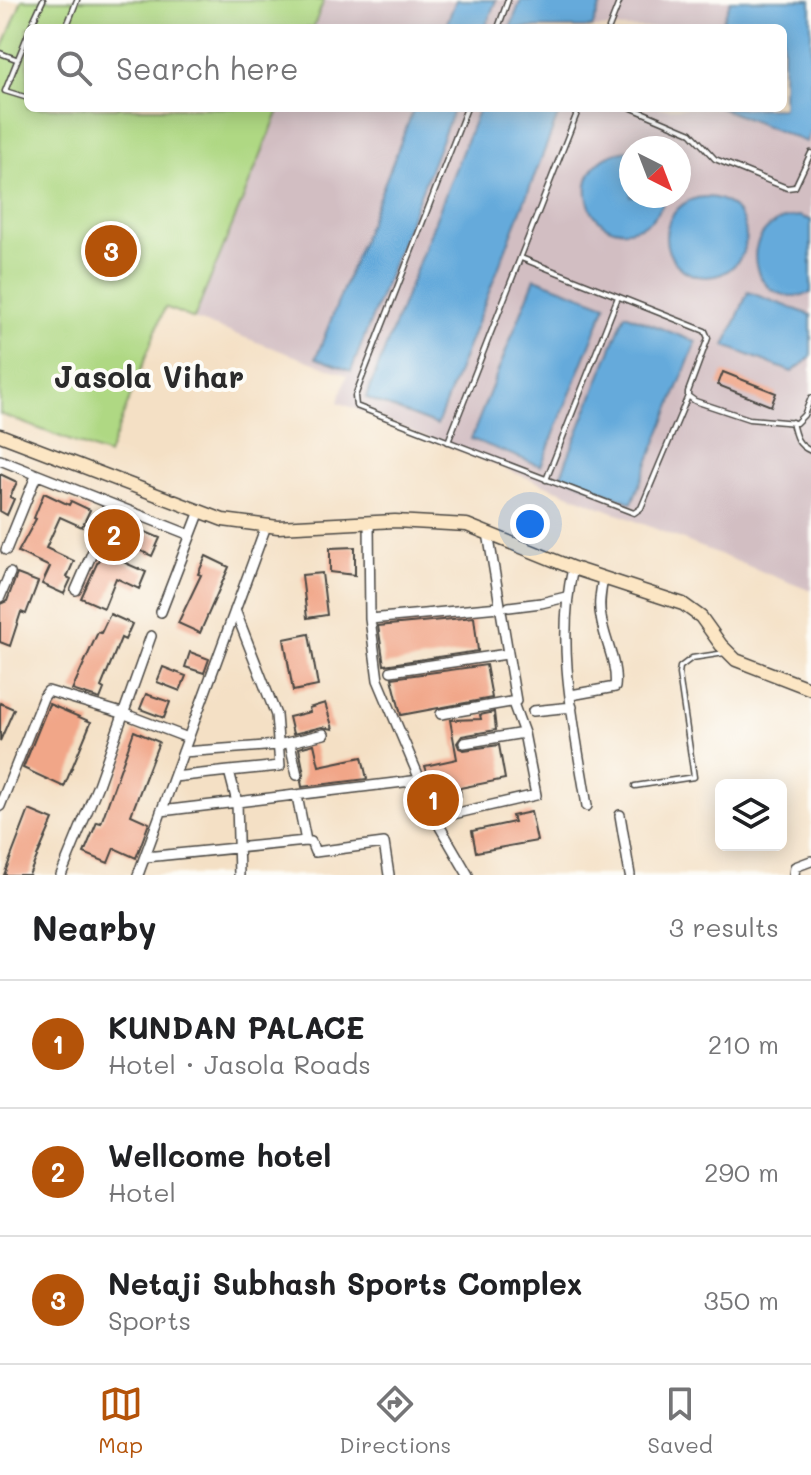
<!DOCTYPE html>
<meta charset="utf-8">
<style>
body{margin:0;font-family:Mali,sans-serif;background:#f2f2f2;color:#202124}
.controls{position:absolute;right:24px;bottom:24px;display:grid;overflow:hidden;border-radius:12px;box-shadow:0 4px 20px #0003}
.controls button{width:72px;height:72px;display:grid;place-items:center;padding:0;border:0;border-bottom:2px solid #e0e0e0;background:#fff;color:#202124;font:40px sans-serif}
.compass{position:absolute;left:619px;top:136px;width:72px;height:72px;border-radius:50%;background:#fff;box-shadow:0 4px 20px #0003;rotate:138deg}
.you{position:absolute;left:530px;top:524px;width:28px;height:28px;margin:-20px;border:6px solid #fff;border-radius:50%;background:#1a73e8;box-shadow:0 0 0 12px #1a73e833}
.badge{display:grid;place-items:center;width:52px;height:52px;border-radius:50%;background:#b45309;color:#fff;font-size:26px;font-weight:700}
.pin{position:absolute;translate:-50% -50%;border:4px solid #fff;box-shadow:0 2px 8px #0006}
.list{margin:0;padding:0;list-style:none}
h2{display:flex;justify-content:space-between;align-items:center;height:104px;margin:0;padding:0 32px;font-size:34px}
h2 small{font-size:26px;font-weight:400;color:#757577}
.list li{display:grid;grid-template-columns:52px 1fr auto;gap:24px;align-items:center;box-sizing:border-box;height:128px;padding:0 32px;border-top:2px solid #e0e0e0}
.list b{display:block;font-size:30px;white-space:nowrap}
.list p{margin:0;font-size:26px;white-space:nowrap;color:#757577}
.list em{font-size:26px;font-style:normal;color:#757577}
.icon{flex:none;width:44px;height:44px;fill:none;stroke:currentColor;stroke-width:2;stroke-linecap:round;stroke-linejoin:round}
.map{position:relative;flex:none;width:811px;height:875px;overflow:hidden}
.search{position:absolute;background:#fff;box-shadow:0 4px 20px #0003;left:24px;right:24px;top:24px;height:88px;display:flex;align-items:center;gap:20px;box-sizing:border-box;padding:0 28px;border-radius:12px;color:#757577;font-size:30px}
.sheet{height:488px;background:#fff}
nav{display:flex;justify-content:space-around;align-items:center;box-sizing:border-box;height:112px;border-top:2px solid #e0e0e0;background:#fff;font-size:22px;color:#757577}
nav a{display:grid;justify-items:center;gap:4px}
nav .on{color:#b45309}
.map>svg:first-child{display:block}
.industrial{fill:#d2bec2;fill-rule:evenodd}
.green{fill:#afd883;stroke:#6d8257;stroke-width:2}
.water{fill:#65aadb;stroke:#486a83;stroke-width:2}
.building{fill:#f1a688}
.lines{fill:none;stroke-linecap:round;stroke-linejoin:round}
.lane-casing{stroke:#494642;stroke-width:7}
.street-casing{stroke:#494642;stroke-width:12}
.secondary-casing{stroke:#494642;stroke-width:15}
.lane{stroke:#fff;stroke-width:4}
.street{stroke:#fff;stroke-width:9}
.secondary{stroke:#fce6c4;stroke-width:12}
.labels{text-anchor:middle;stroke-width:8;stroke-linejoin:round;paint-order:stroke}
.district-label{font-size:30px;font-weight:bold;fill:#2b2b2b;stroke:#fdfcf7}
</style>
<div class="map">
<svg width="811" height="875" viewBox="0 0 811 875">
<rect width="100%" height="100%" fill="#fdfcf7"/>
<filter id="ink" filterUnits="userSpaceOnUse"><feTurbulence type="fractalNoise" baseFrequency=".0125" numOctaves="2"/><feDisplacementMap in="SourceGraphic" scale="16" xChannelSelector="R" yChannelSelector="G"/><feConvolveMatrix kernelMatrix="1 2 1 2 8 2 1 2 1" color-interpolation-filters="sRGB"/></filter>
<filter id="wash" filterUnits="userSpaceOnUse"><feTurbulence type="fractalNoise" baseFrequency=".006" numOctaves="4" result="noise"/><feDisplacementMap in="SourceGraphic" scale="32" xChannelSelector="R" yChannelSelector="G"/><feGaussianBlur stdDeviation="1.8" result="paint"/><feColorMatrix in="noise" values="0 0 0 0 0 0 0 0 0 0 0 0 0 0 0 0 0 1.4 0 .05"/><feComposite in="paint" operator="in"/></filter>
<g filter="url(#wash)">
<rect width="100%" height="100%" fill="#f4e0c5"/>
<path class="industrial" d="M324,0H811V591L338,402L347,375L194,319L280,108H783V28H313ZM631,148H679V196H631Z"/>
<path class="green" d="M22,0H324L313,28H28V108H280L194,319L165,307L108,455L0,414V55Z"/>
<path class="water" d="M456,0H496L485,28H445Z
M521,0H603L592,28H510Z
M731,0H811V130L806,142L720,108H783V28H720Z
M414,108H454L351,371L316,358Z
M479,108H561L437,425L366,398Z
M630,150L631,196H666C661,211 653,223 637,228C583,245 561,156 630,150Z
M666 237a40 40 0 1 1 80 0a40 40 0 1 1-80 0Z
M799,216L811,220V293C749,313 730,222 799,216Z
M535,278L606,305L541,466L471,439Z
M748,292L811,315V357L792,372L725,346Z
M625,314L696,342L632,503L561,475Z"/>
<g id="blocks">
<path class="building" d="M723,372L776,393L771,406L718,385Z
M0,474L17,482L10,497L14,499L7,515L0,511Z
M44,493L69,505L71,501L90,510L82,527L60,517L46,548L74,561L67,577L71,579L64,594L42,584L50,567L18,552L36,519L34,518Z
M117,520L160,538L152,556L130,546L123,562L146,572L139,589L116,578L104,608L81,598Z
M355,547V575L330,572V548Z
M206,556L229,567L200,633L178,623L201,575L198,574Z
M322,573L327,615L307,618L302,575Z
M17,574L38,582L26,614L21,612L10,646L0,642V604L7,601Z
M110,614L132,624L125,640L121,638L101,687L104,689L100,699L72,690L98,632L101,633Z
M474,617L478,651L384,665L378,626Z
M309,634L318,686L293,691L284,639Z
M190,652L209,659L204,673L185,667Z
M486,665L492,698L401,715L392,678Z
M163,667L186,676L180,691L157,682Z
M146,694L170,702L164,718L140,709Z
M0,703L14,709L0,741Z
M325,703L333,729L322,727L293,734L289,717L310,712L309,708Z
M49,704L91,722L64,787L23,768Z
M494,712L496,730L462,736L457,743L459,748L464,750L499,745L505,779L460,788L461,796L437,801L425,766L457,759L450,720L481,719L480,715Z
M134,731L159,742L131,815L149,823L136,858L114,848L108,863L84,853L97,822L101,823Z
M314,744L319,766L362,757L367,779L302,787L301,781L304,774L299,748Z
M29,810L53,820L29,875H4Z
M531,812L537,841L476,852L472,831L514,822L512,816Z"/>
</g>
</g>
<g filter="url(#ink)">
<use href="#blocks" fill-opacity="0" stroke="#494642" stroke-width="2"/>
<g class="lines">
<g class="lane-casing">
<path id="lane" d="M30,28L43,0
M66,28L77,0
M498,28L508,0
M609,28L620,0
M28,34L5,91L28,98
M0,53L16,59
M467,108L355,396L356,406L634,513L641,508L688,396
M632,108L691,133L715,159L787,188L795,187L811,153
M521,258L705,331L708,338L688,392V396L695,401L749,419L796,423L804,415L811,398
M792,422C795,436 797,445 811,451
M448,442L579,108
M546,480L618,297
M635,786L694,777L679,674L680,667L692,658L725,653"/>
</g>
<g class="street-casing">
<path id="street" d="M0,460L190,535
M369,522L370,619L378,680L440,827L468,875
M6,550L36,476
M573,568C555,645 575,729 587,806
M76,590L113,505
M0,597L10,573
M509,607L541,603L566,597
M235,610L276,715L280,766L229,771L237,802L420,780
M161,612L200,511
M370,619L499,607
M391,671L507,654
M571,695L615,687C618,663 604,640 601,617C598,604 601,591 603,578
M533,711L572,707
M441,714L516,701L488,533
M290,743L297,775
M464,743L524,733
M183,752L278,745L324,734
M174,777L229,771
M297,796L306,841
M0,806L43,698L48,691L125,714L188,738
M161,811L237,802L239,875
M620,815L630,875
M436,818L536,795L524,733L513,703
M146,857L306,841L311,842L315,852L384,843L389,875
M61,875L98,785L151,636
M138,875L266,526
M794,875L795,867L811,861"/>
</g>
<g class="secondary-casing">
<path id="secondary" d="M0,435L223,520L278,527L395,521L467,525L573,568L683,604L701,617L721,645L736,660L811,689"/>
</g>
<use href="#lane" class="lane"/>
<use href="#street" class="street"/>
<use href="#secondary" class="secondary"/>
</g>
</g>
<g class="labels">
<g class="district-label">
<text x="149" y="388">Jasola Vihar</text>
</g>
</g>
</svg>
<div class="controls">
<button><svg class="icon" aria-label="layers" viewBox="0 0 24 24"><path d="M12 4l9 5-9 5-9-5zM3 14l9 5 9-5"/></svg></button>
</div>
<svg class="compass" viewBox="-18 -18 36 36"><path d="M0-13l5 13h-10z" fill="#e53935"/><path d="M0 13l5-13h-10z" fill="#757577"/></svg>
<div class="you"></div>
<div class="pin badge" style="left:433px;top:800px">1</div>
<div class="pin badge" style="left:114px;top:535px">2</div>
<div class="pin badge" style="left:111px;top:251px">3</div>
<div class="search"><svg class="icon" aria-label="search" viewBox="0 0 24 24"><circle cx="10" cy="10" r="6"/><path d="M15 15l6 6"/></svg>Search here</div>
</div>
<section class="sheet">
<h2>Nearby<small>3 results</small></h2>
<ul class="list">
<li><span class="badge">1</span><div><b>KUNDAN PALACE</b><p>Hotel · Jasola Roads</p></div><em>210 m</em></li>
<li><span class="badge">2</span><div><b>Wellcome hotel</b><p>Hotel</p></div><em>290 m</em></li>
<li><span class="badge">3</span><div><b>Netaji Subhash Sports Complex</b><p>Sports</p></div><em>350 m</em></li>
</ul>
</section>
<nav>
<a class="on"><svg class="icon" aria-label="map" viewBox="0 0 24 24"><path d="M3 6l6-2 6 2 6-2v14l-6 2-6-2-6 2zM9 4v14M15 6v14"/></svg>Map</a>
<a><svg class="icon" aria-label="directions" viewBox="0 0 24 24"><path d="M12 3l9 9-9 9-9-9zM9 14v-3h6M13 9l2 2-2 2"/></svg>Directions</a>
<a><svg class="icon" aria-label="saved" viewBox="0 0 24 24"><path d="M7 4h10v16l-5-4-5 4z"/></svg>Saved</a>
</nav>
